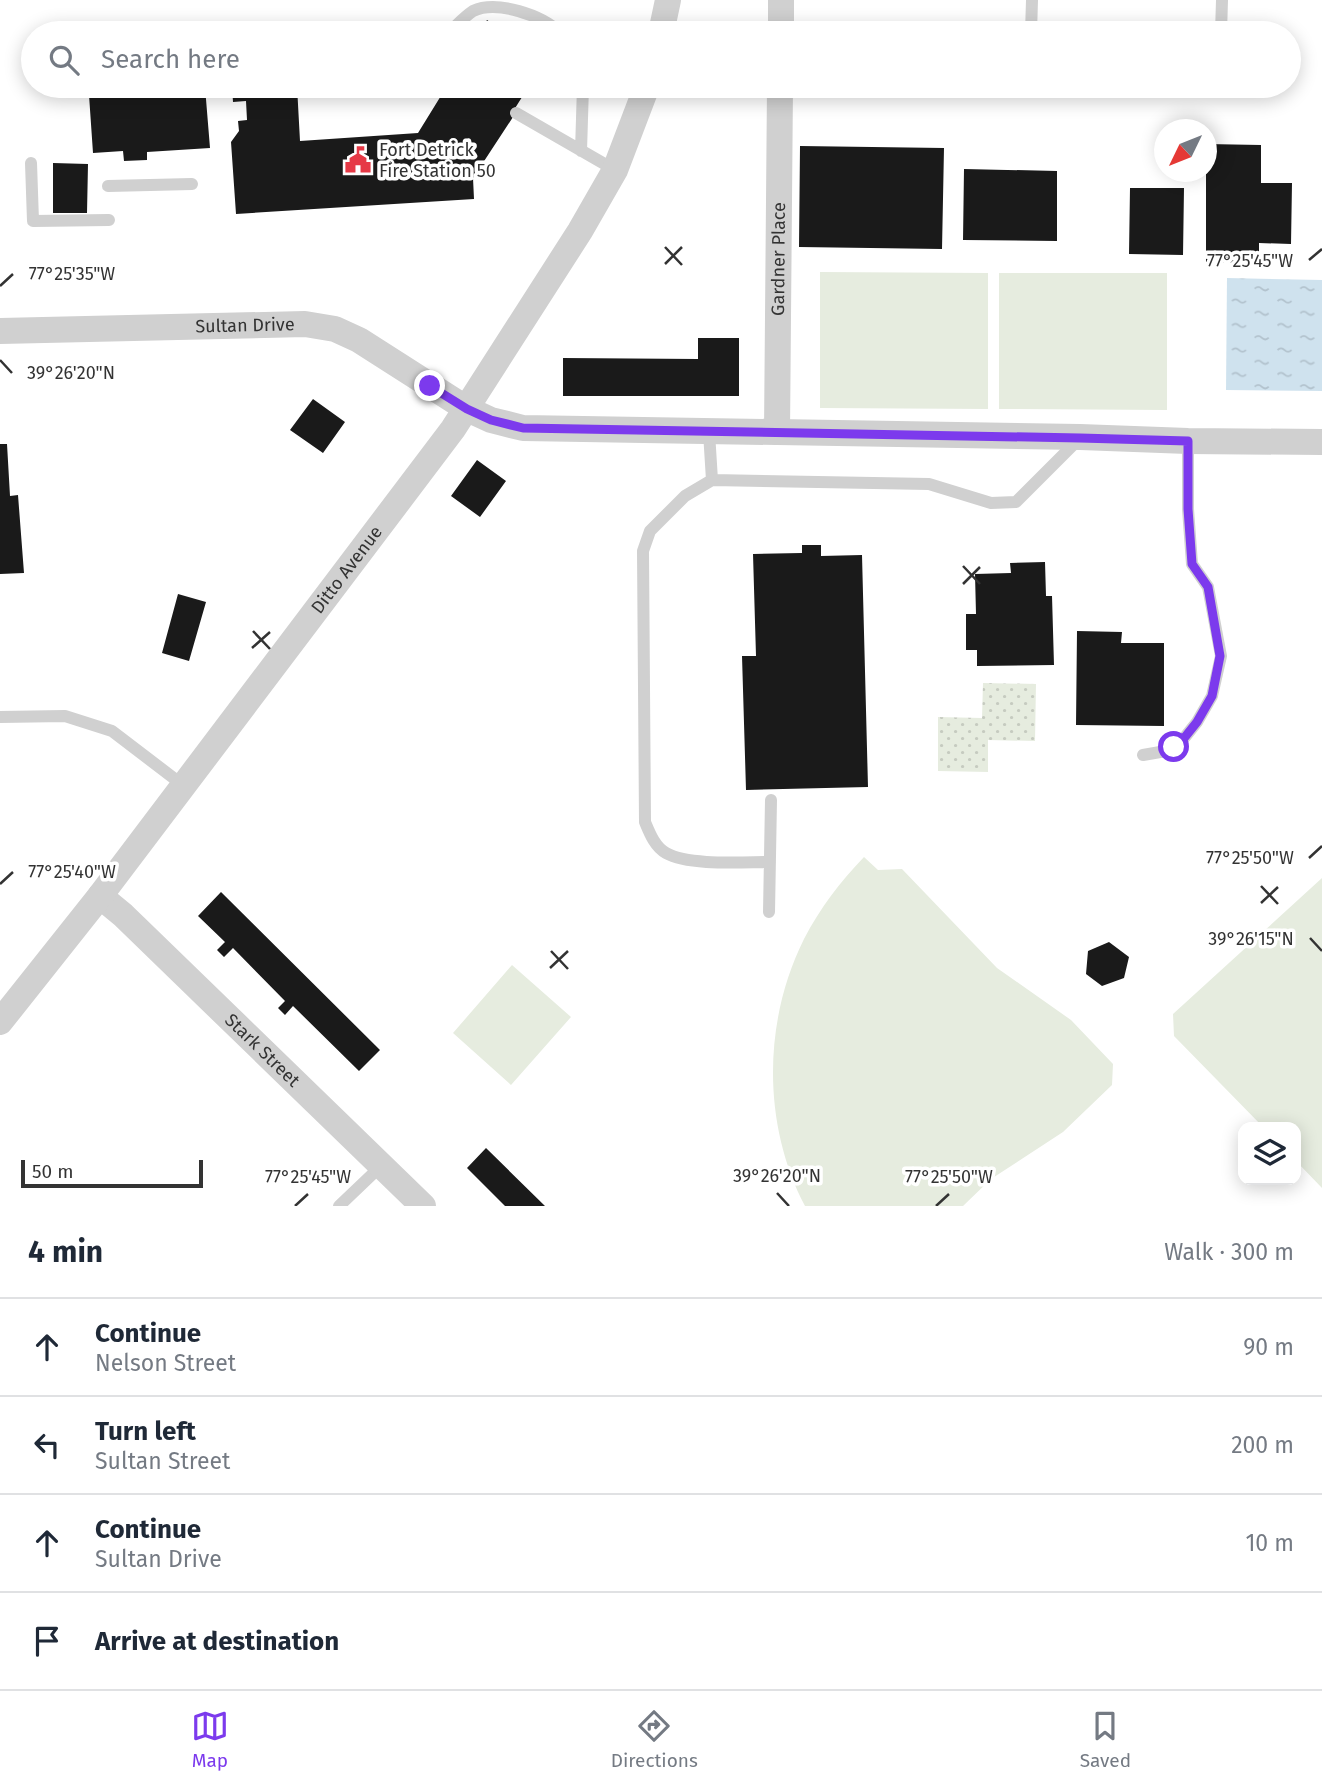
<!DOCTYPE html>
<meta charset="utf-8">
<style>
body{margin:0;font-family:"Fira Sans",sans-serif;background:#f6f6f7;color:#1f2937}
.controls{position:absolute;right:21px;bottom:21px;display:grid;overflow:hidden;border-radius:14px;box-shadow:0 4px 18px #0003}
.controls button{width:63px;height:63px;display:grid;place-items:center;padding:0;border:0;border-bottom:2px solid #e0e1e3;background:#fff;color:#1f2937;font:35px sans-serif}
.compass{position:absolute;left:1154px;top:119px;width:63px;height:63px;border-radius:50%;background:#fff;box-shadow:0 4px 18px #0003;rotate:227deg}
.scale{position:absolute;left:21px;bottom:18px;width:182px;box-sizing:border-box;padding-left:7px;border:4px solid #333;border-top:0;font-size:19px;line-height:24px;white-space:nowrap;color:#333;-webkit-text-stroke:5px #fff;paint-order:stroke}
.stop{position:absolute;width:21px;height:21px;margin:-16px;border:5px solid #7c3aed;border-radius:50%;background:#fff}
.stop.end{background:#7c3aed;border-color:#fff;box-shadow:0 2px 7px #0008}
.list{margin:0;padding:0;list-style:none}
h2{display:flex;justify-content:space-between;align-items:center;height:91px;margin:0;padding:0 28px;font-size:30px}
h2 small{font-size:23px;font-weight:400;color:#747a83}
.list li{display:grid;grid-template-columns:46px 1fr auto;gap:21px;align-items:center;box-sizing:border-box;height:98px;padding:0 28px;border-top:2px solid #e0e1e3}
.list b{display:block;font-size:26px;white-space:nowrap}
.list p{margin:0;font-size:23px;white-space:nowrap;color:#747a83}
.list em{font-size:23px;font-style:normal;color:#747a83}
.icon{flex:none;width:38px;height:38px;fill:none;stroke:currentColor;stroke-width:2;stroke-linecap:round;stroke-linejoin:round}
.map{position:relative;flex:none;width:1322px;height:1206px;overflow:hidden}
.search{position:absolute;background:#fff;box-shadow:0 4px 18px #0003;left:21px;right:21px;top:21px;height:77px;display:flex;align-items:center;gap:18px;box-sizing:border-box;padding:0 24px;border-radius:38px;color:#747a83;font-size:26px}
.sheet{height:483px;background:#fff}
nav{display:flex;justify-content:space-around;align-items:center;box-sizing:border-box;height:98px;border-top:2px solid #e0e1e3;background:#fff;font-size:19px;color:#747a83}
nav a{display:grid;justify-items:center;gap:4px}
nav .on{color:#7c3aed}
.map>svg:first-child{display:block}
.grass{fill:#e6ecdf}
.park{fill:url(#park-dots)}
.water{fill:url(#water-ripples)}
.building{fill:#1a1a1a}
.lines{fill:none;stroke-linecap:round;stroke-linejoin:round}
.service{stroke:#d0d0d0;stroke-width:12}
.minor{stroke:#d0d0d0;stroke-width:26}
.route{stroke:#7c3aed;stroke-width:9}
.ticks{fill:none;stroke:#333;stroke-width:2.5}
.labels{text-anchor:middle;stroke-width:7;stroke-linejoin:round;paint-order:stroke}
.poi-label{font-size:18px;fill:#333;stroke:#fff;text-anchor:start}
.street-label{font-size:18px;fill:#333;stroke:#fff}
.ticks-label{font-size:18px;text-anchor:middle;fill:#333;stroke:#fff;stroke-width:7;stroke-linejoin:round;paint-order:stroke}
</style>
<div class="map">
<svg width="1322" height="1206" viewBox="0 0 1322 1206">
<defs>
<pattern id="park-dots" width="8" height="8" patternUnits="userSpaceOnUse" patternTransform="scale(1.75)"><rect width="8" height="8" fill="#e6ecdf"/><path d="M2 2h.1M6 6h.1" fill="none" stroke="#c6cbc0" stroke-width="1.8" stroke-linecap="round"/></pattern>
<pattern id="water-ripples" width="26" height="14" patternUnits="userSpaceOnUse" patternTransform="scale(1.75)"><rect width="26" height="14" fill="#cfe2ee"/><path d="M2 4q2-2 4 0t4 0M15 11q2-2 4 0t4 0" fill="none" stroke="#b2c2cd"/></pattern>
</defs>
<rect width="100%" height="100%" fill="#fff"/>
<path class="grass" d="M820,272L988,273V409L820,408Z
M999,273H1167V410L999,409Z
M864,857L878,870L902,869L997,968L1071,1020L1113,1064L1112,1085L1063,1132L991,1179L963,1206H805C762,1124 763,1021 804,939C820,908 840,882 864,857Z
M1322,878V1188L1296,1161V1127H1263L1174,1036L1173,1014Z
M512,965L571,1017L511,1085L453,1033Z"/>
<path class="park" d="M983,683L1036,684L1035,741L988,740V772L938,771V717L982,718Z"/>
<path class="water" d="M1227,278L1322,280V391L1226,390Z"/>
<path class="building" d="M487,20L506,33H479Z
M526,24L540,33H520Z
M232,86H297L300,141L418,133L447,86H529L512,113L513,117L473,178L474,199L236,214L231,142L239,131L238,121L247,120L246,101L233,102Z
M205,87L210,148L147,152V160L124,161L123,151L93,153L89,95Z
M1206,144L1261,145V183H1292L1291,244L1259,243V263L1206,262Z
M800,146L944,148L942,249L799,247Z
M53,163L88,164L87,213H53Z
M964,169L1057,171V241L963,240Z
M1130,188H1184L1183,255L1129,254Z
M698,338H739V396H563V358L698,359Z
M313,399L345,422L323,453L290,430Z
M0,444H7L10,496L18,495L24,573L0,574Z
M477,460L506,481L480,517L451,496Z
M802,545H821V556L862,555L868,787L746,790L742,656H756L753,554L802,553Z
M1045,562L1046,596H1052L1054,665L977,666V650H966V614H976L975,574L1011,573L1010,563Z
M178,594L206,602L189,661L162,653Z
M1077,631L1122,632L1121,643H1164V726L1076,725Z
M221,892L380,1050L359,1071L293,1006L285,1015L278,1008L285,1001L233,948L224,957L217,950L225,942L198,916Z
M1109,942L1129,957L1124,978L1102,986L1086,974L1088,951Z
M486,1148L545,1206H505L467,1168Z"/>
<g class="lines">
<path class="service" d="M448,33C456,26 464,17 473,11C497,0 542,15 560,33
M1031,33L1032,0
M1221,33L1222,0
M1215,90L1216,86
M1030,92L1031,86
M516,113L615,170
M581,151L583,86
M31,163L33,221L109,220
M108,186L192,184
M709,432L712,480
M0,717L65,716L112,731L184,786
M1143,755L1166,751L1185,737L1197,722L1212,696L1221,656L1208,587L1192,564L1188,509V441
M770,862C743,862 689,866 666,853C655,847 650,834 645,822L643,551L650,531L685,496L712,480L929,484L991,503L1016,502L1078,440
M769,912L771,800
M339,1206L381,1166"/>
<g class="minor">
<path d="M661,33L668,0"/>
<path d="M781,33V0"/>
<path id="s1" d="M0,331L305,324L335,329L359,340L467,409L491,420L523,428L1080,437L1188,441L1322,442"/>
<path id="s2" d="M777,432L780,86"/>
<path id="s3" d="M100,896L123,915L423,1206"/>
<path id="s4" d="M0,1022L100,896L453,429L580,231L615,170L647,86"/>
</g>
</g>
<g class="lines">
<path class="route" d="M430,386L467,409L491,420L523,428L1080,438L1188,441V509L1192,564L1208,587L1220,656L1212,696L1197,722L1185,737L1174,747"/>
</g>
<path class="ticks" d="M665,247L682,265M1309,260L1322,249M665,264L682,247M0,286L13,274M0,360L12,373M963,566L980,584M963,584L980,567M253,631L270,649M252,648L270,632M1309,858L1322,846M0,884L13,872M1261,886L1278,904M1261,903L1278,887M1310,938L1322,951M551,951L568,969M550,968L568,951M777,1193L789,1206M295,1206L308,1194M936,1206L949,1194"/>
<defs>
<g id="civic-bare" transform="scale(2.1)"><path d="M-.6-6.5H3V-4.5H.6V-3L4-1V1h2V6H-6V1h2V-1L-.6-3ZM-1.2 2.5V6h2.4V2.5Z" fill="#e63946" stroke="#fff" stroke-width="2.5" paint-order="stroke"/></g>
</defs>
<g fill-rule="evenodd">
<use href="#civic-bare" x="358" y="160"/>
</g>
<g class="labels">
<g class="poi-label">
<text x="379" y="156">Fort Detrick<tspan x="379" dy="21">Fire Station 50</tspan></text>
</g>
<g class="street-label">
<text dy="6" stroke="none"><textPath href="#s2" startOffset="173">Gardner Place</textPath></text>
<text dy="6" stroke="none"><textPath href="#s1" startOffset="245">Sultan Drive</textPath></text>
<text dy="6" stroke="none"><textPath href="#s4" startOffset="570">Ditto Avenue</textPath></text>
<text dy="6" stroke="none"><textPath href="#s3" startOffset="224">Stark Street</textPath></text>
</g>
</g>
<g class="ticks-label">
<text x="1250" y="267">77°25'45"W</text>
<text x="72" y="280">77°25'35"W</text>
<text x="71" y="379">39°26'20"N</text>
<text x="1250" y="864">77°25'50"W</text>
<text x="72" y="878">77°25'40"W</text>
<text x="1251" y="945">39°26'15"N</text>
<text x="777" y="1182">39°26'20"N</text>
<text x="308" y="1183">77°25'45"W</text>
<text x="949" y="1183">77°25'50"W</text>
</g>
</svg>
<div class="controls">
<button><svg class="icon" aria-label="layers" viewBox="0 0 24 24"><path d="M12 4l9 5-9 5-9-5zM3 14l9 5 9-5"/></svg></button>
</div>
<svg class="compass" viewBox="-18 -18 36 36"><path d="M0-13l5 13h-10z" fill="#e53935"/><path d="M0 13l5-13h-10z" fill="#747a83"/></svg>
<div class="scale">50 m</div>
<div class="stop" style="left:1174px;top:747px"></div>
<div class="stop end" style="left:430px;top:386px"></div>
<div class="search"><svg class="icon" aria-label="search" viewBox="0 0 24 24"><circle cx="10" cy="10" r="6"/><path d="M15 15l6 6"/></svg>Search here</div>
</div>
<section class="sheet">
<h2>4 min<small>Walk · 300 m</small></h2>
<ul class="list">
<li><svg class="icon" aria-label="ahead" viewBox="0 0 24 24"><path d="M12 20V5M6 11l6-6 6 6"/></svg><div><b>Continue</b><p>Nelson Street</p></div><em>90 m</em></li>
<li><svg class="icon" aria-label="left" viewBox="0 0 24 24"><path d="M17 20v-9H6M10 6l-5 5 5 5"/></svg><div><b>Turn left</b><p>Sultan Street</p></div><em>200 m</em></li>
<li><svg class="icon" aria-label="ahead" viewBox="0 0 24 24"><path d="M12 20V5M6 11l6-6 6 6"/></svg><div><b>Continue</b><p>Sultan Drive</p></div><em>10 m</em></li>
<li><svg class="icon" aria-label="arrive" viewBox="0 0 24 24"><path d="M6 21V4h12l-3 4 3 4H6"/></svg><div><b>Arrive at destination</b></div></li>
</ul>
</section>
<nav>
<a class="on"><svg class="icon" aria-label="map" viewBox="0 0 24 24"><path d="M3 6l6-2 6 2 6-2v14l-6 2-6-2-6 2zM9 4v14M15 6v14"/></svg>Map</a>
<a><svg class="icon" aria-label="directions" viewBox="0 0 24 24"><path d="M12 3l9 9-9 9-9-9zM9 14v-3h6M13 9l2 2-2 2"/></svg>Directions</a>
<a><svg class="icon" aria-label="saved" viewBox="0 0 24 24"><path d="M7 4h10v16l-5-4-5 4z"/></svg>Saved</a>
</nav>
